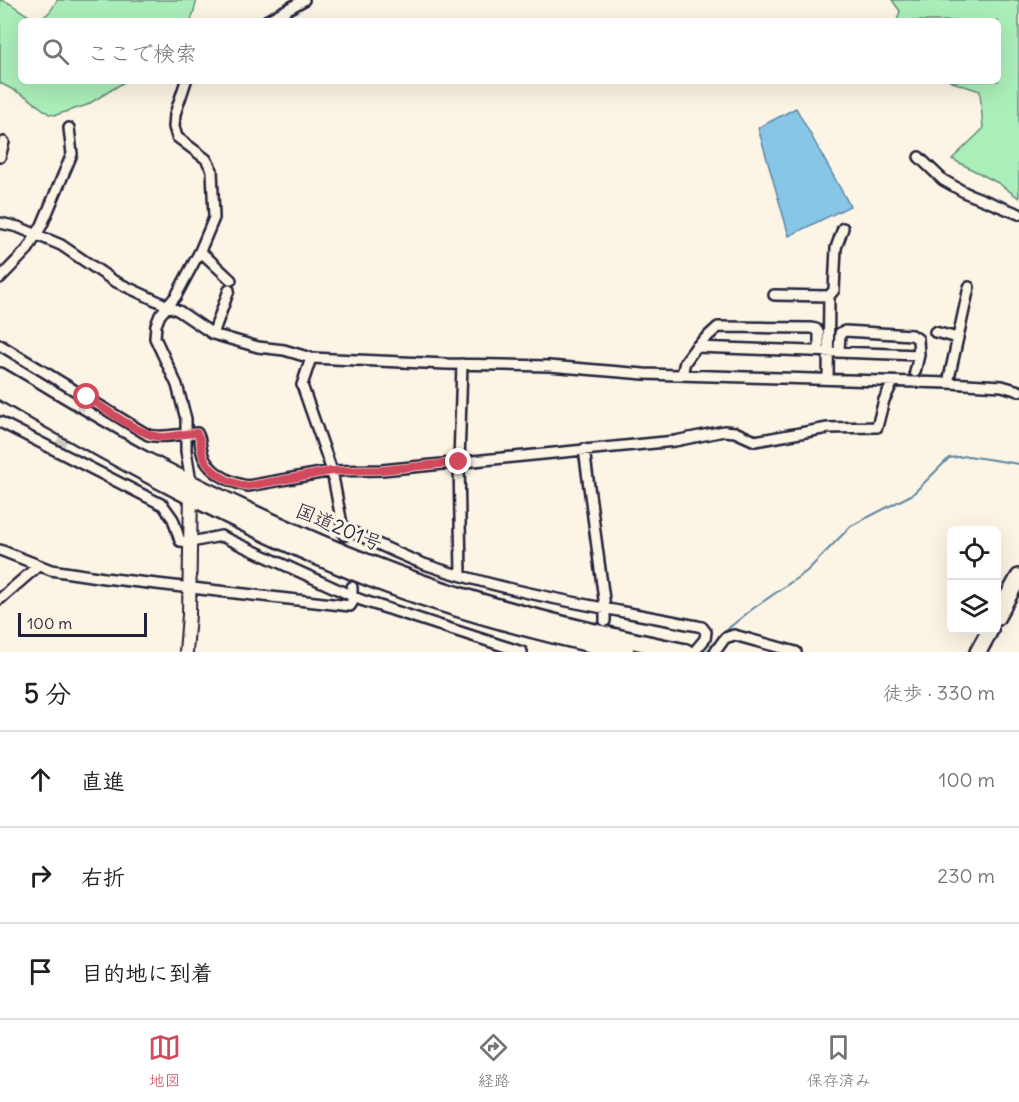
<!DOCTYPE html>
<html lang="ja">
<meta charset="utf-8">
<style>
body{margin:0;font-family:Delius,"Klee One",sans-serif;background:#f6f6f6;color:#202124}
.controls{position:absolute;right:18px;bottom:18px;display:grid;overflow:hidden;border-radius:9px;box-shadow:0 6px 24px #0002}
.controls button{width:54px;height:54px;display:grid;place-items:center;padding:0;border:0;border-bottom:2px solid #e0e0e0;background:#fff;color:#202124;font:30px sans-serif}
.scale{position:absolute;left:18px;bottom:15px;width:129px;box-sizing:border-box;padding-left:6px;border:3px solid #22223b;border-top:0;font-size:16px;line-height:21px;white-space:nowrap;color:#22223b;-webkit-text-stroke:4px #fcf5e5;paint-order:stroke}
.stop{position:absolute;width:18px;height:18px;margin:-14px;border:4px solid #d1495b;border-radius:50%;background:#fff}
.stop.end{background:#d1495b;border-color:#fff;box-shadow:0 2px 6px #0008}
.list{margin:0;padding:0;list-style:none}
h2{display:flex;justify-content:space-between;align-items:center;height:78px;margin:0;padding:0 24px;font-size:26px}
h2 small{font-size:20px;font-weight:400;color:#757577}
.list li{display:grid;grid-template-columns:39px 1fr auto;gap:18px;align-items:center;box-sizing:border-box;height:96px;padding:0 24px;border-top:2px solid #e0e0e0}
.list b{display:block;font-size:22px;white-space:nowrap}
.list em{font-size:20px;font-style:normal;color:#757577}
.icon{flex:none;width:33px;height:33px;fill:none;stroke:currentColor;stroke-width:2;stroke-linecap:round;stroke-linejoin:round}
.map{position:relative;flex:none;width:1019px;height:652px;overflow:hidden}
.search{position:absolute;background:#fff;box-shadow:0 6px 24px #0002;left:18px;right:18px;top:18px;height:66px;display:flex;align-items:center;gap:15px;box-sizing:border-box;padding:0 21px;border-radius:9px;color:#757577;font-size:22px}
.sheet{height:366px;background:#fff}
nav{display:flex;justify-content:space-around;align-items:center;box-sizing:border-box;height:84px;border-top:2px solid #e0e0e0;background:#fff;font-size:16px;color:#757577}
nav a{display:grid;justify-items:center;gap:3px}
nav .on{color:#d1495b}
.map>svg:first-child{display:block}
.green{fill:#aaeeb9;stroke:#66887a;stroke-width:1.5}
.water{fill:#88c6e8;stroke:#5f84a3;stroke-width:1.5}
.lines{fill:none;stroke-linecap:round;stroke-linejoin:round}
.stream{stroke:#5f84a3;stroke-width:2}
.minor-tunnel{stroke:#d0cbc3;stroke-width:9;stroke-dasharray:9 4.5;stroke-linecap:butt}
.minor-casing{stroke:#22223b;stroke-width:14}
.tertiary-casing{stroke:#22223b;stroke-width:16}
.primary-casing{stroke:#22223b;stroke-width:20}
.trunk-casing{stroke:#22223b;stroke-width:20}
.minor{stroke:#fcf5e5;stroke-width:9}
.tertiary{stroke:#fcf5e5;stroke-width:12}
.primary{stroke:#fcf5e5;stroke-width:15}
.trunk{stroke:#fcf5e5;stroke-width:15}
.route{stroke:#d1495b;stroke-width:8}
.labels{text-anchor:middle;stroke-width:6;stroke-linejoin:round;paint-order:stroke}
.street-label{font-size:20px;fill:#22223b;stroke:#fcf5e5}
</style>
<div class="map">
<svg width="1019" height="652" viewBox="0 0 1019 652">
<rect width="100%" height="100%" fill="#fcf5e5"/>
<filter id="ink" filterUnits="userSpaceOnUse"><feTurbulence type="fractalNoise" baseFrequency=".0167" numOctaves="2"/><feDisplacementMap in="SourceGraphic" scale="12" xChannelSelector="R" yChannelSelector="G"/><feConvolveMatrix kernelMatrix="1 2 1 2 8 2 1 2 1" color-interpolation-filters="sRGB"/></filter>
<g filter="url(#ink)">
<path class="green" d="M0,0C18,0 37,41 57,0H197L191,21H21V81H126L87,105L56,115L49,114L27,97L0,83Z
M892,0H1019V198L998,183L952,159L983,129L980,91L949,81H998V21H897L900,11Z"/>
<path class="water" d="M796,108L850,206L789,236L758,128Z"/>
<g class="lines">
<path class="stream" d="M706,652L730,627L751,610L807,571L851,526L913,494L949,458L968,456L1019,464"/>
<path class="minor-tunnel" d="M60,445L81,407
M344,535L352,587"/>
<g class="minor-casing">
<path id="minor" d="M266,21L304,0
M186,81L175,114L174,127L177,137L206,159L212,170L214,218L200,251L176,296L160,315L156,325L155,338L177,385L186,419V451L191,482
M0,157L4,142
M919,157L943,180L966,193L1019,214
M0,223L18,227L61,245L114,281L179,311L213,334L258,347L284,350L311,358L447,364L549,366L644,374L948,383L1002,386L1019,391
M200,251L231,280
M0,278L28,249L42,225L72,154L69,128
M774,295L829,296L828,379
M829,296L834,290L836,248L843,228
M935,332L958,338
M213,334L229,290
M0,345L148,435C165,439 180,433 197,433C201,439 200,445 202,452C206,471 230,483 248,486L332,471L382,470L675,441L724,431L735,432L755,441L828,428L877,427L884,400L893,382
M819,351V333L816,329L811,328L718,327L696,347L919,355L918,339L912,335L845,331L840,333L839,352
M311,358L302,385L332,471L344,535
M915,372L919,355
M682,374L685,362L696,347
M948,383L969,287
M0,422L163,505L173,519L180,541L191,542L221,536L361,600L522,652
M584,449L605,607V621
M344,528C370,540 397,554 424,564C514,595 609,608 702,627L706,632L705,639L694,652
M0,550L51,570L104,578L350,606L352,603V587
M461,575L459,462L462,364
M0,599L38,566
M715,652L725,638L734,635L796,652"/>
</g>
<g class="tertiary-casing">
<path id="tertiary" d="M186,652L189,615L191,489"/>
</g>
<g class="primary-casing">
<path id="primary" d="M996,618L1019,577
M978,652L990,630"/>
</g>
<g class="trunk-casing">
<path id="trunk" d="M0,376C48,404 96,434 145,460C240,509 339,555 440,589C521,616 603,635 686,652
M0,391C119,461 240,527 369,578C452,610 539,633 626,652"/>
</g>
<use href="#minor" class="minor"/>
<use href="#tertiary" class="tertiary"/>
<use href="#primary" class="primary"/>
<use href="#trunk" class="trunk"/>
</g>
</g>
<g class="lines" filter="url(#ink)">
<path class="route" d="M87,397C104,408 141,436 160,437C173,437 185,433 197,433C202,440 200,448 203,456C209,473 231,484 248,486L332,471L382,470L459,462"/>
</g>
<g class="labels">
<g class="street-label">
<text transform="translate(339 527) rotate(23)" y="7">国道201号</text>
</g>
</g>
</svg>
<div class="controls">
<button><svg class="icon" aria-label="locate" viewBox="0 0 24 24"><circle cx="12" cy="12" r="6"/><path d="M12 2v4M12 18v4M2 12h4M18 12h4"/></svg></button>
<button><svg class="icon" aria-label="layers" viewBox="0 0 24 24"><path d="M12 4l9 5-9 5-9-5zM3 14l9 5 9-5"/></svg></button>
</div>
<div class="scale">100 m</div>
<div class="stop" style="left:87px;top:397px"></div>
<div class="stop end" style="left:459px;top:462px"></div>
<div class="search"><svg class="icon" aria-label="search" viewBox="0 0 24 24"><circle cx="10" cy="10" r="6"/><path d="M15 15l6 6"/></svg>ここで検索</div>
</div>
<section class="sheet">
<h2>5 分<small>徒歩 · 330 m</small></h2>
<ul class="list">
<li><svg class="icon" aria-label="ahead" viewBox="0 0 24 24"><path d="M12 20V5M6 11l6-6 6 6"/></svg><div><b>直進</b></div><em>100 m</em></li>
<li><svg class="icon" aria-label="right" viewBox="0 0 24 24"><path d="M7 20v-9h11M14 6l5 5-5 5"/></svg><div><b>右折</b></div><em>230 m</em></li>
<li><svg class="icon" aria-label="arrive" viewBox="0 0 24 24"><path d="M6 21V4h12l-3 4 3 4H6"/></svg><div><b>目的地に到着</b></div></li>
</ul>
</section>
<nav>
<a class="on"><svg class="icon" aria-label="map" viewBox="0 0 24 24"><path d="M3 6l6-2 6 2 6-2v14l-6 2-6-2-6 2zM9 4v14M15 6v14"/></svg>地図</a>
<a><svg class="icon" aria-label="directions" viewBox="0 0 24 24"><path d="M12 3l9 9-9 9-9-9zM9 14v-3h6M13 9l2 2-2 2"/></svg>経路</a>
<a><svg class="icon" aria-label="saved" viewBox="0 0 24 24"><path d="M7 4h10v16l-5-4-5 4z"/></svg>保存済み</a>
</nav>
